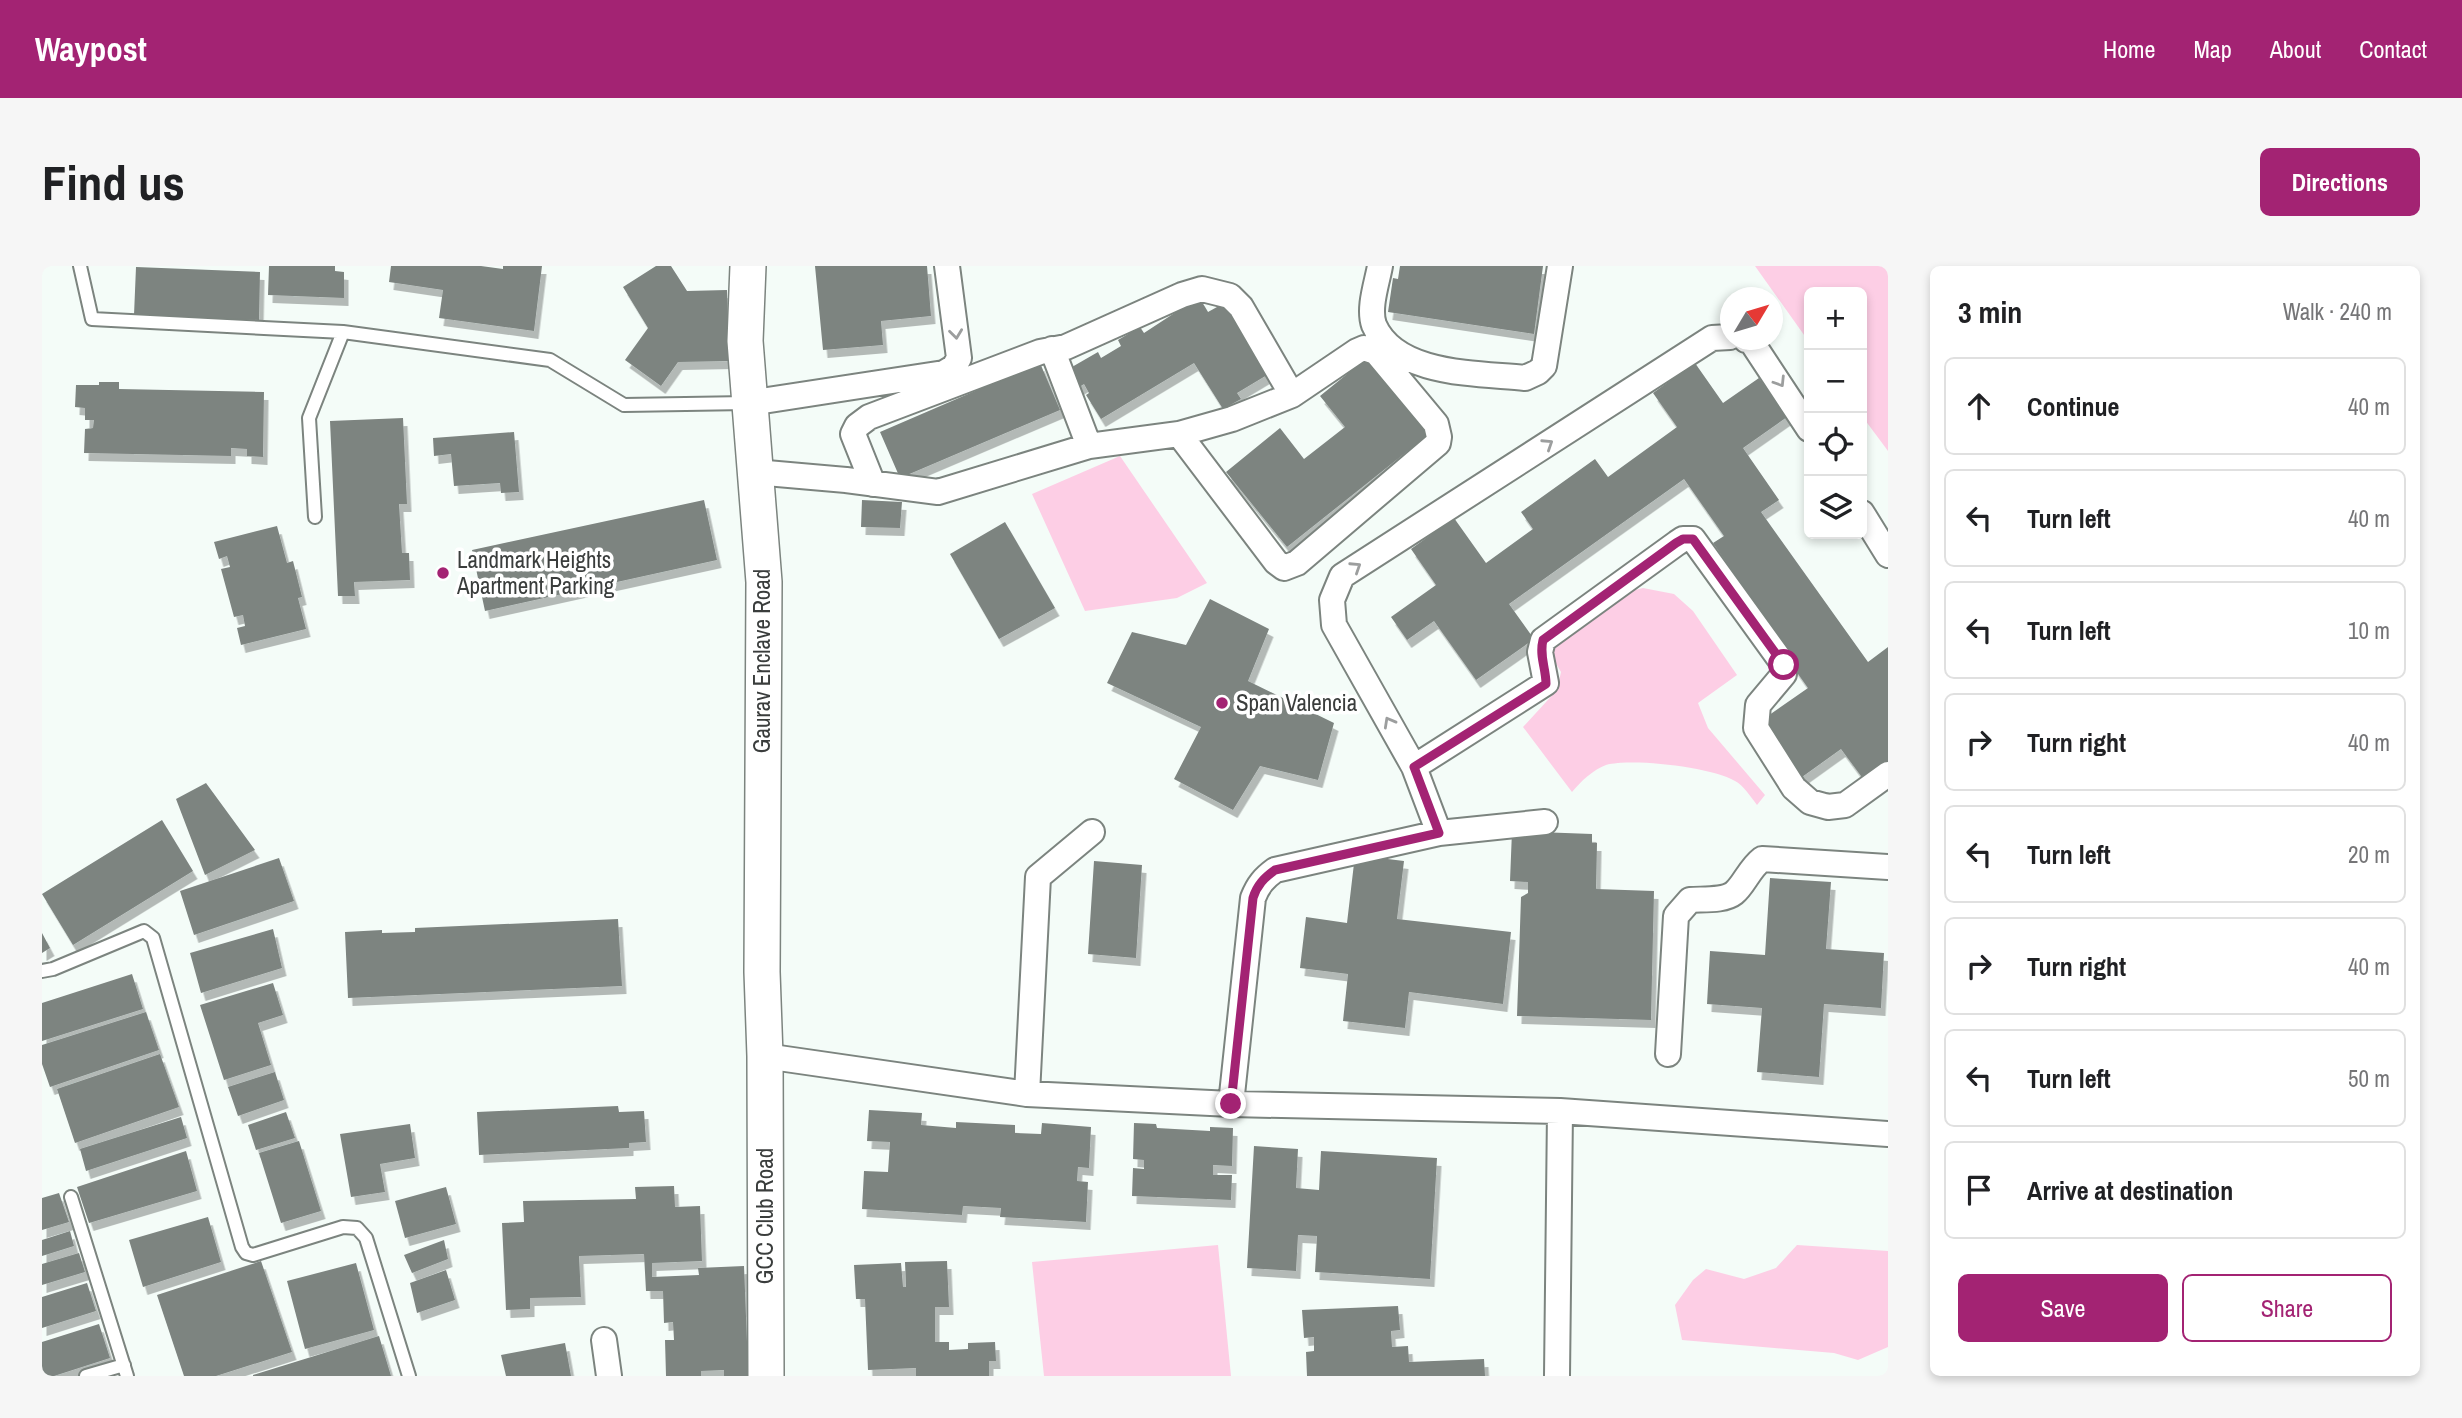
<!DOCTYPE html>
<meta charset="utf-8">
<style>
body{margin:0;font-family:"Archivo Narrow",sans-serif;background:#f6f6f6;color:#202124}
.controls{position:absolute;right:21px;top:21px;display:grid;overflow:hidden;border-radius:10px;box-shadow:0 4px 10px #0003}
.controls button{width:63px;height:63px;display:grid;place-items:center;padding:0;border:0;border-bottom:2px solid #e0e0e0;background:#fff;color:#202124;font:35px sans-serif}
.compass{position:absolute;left:1678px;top:21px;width:63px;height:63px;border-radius:50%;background:#fff;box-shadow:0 4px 10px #0003;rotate:52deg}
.stop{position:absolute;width:21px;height:21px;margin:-16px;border:5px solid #a32373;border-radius:50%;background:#fff}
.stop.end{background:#a32373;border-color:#fff;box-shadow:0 2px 7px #0008}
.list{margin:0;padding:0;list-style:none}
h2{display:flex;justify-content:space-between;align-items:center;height:91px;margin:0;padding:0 28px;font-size:30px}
h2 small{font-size:23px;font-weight:400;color:#757577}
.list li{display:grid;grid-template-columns:46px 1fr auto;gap:21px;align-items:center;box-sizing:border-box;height:98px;margin:0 14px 14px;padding:0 14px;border:2px solid #e0e0e0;border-radius:10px}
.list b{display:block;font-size:26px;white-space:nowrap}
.list em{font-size:23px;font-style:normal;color:#757577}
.actions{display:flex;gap:14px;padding:21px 28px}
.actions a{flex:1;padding:16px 0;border:2px solid #a32373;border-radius:10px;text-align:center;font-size:24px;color:#a32373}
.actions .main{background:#a32373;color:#fff}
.icon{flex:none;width:38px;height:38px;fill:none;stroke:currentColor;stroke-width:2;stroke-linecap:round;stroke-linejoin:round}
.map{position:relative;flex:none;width:1846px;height:1110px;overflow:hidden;border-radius:10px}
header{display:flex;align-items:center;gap:42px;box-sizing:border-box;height:98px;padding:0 35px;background:#a32373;color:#fff}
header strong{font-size:33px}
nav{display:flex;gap:38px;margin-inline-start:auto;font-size:24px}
.intro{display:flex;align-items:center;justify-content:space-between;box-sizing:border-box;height:168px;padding:0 42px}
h1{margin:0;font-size:49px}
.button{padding:18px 32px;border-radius:10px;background:#a32373;color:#fff;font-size:24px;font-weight:700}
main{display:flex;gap:42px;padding:0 42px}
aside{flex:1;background:#fff;border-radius:10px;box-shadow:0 4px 10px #0003}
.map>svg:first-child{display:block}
.green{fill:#fdcee5}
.building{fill:#7d8480;filter:url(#shadow)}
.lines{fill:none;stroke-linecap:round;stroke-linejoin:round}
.lane-casing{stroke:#7c847f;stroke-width:16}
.street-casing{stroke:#7c847f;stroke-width:28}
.secondary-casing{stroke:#7c847f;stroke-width:38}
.lane{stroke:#fff;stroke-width:12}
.street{stroke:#fff;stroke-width:24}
.secondary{stroke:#fff;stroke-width:35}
.oneway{stroke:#9c9e9e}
.route{stroke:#a32373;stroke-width:9}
.poi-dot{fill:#a32373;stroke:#fff;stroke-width:2.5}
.labels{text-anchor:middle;stroke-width:7;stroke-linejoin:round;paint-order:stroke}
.poi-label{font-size:23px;fill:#3a3d3c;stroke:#fff;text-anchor:start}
.street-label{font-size:23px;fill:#3a3d3c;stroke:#fff}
</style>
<header>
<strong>Waypost</strong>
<nav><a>Home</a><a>Map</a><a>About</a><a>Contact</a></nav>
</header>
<div class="intro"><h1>Find us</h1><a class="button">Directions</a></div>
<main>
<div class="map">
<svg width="1846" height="1110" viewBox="0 0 1846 1110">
<defs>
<filter id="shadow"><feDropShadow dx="4.5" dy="8" stdDeviation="0" flood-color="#0004"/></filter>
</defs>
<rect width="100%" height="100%" fill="#f4fcf8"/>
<path class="green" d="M1713,0H1846V185L1820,150V26H1767V76Z
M1078,190L1165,317L1135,332L1043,345L990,228Z
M1601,322L1632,328L1651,345L1695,409L1656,437L1666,462L1723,529L1715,539C1709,531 1701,519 1693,515C1669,501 1591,492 1564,499C1552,503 1538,516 1530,526L1481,461L1515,424L1519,406L1506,384L1569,330Z
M1176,979L1189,1110H1002L990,996Z
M1755,979L1846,985V1081L1816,1094L1792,1087L1640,1074L1633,1039L1651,1014L1664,1003L1702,1013L1734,1002Z"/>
<path class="building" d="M227,0H293V5L302,6V32L226,29Z
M349,0H439L461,3V0H500L492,65L397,52L401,24L347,16Z
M614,0H629L645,25L685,24L687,95L636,96L619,120L583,94L606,62L581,21Z
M773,0H885L889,50L839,55L841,79L781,84Z
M1358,0H1501L1492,68L1346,46L1351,12L1356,13Z
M94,1L218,6L217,54L92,49Z
M1157,31L1166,46L1184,36L1225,109L1195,127L1199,133L1181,143L1152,97L1059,153L1044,129L1047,127L1042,118L1034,123L1023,105L1056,86L1059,92L1079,80L1076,74L1098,61L1102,67Z
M1331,87L1392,164L1245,281L1184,206L1238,162L1262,193L1303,161L1278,130Z
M998,97L1018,144L858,212L838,166Z
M1653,97L1681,137L1717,112L1745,151L1701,182L1737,234L1719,246L1826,396L1846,381V497L1822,514L1799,483L1760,511L1720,454L1766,422L1687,310L1692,307L1671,277L1682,270L1642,213L1467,338L1492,373L1434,414L1392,355L1365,374L1349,351L1394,319L1369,283L1412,252L1444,297L1491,263L1479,246L1553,193L1566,211L1635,161L1611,127Z
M57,116H77V123L222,126L221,191L205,190V183L189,182V190L42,187L43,163L51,162L52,154H43V142L33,141L34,119H57Z
M361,152L365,238H357L360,287H367L368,314L312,316L313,330H296L288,155Z
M472,166L477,226L459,227L458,217L412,220L409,188L392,190L391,172Z
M662,234L675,294L443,345L430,284Z
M820,234L860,236L858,262L819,261Z
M963,256L1013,342L957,373L908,288Z
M235,260L245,297L251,295L260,331L256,332L264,363L199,379L195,362L203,360L201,349L192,351L179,303L188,301L185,290L177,293L172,276Z
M1168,333L1227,363L1206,415L1292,457L1276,514L1218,500L1191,544L1132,513L1159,461L1065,417L1090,366L1144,379Z
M164,517L213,584L163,609L134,533Z
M120,554L151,605L31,679L0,628Z
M1470,565L1550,568V577H1555L1554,623L1612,625L1609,754L1475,750L1479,631L1486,627V616L1468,615Z
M1313,589L1362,595L1355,653L1469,666L1461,738L1367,726L1363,762L1301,755L1306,708L1258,702L1264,651L1305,657Z
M237,592L252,635L152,669L138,625Z
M1052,595L1100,599L1094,692L1046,688Z
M1728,612L1789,616L1784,683L1842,687L1839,742L1782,738L1777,811L1715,806L1720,742L1665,738L1668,685L1723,689Z
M576,653L580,720L306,732L303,666L340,664V667L373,666V662Z
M231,663L240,702L159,727L148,687Z
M0,667L8,682L0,687Z
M90,708L101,743L0,775V737Z
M231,717L241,749L216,757L229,799L182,814L158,739Z
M104,746L117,784L8,821L0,798V779Z
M118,788L137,841L33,877L15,823Z
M233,806L242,834L196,850L186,821Z
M576,840L577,846L602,845L604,876L587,877V882L437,889L435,846Z
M827,844L880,847L879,859L914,862V856L973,859V867L999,868L1000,857L1049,861L1047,902L1036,901L1035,915L1046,916L1044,956L958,951L959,942L921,940L920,949L820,943L822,905L846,906L848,876L825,875Z
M244,846L253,872L214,884L206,859Z
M139,851L145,872L44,905L38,883Z
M1092,857L1114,858L1115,862L1168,865V861L1191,862L1190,900L1171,899V909H1190L1189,934L1090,930L1091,902L1102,903V894L1091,893Z
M368,858L373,892L338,898L343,926L309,931L298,868Z
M257,875L279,945L239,957L217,887Z
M1212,880L1256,883L1254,922L1277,924L1279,885L1395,892L1388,1013L1273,1006L1275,970L1256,969L1254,1005L1205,1002Z
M144,885L155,925L47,957L35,921Z
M632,920L633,941L658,940L660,995L610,997V1011L657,1009L656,1002L702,1000L705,1076H714L710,1110H682V1104L659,1105V1110H624L623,1074H632L631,1056L622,1057L621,1025H604L602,988L537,990L539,1031L488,1032V1043L464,1044L460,957L482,956L481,935L594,933L593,921Z
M404,921L414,958L363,972L353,935Z
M17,927L27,956L0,964V932Z
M166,951L179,996L101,1021L87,974Z
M28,965L32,980L0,990V974Z
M402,974L406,993L370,1007L362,989Z
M37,987L43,1006L0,1019V998Z
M219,995L250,1086L174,1110H142L115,1029Z
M905,995L907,1041H893V1076H907V1084L926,1083V1077L953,1076L954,1095H947V1110H874V1102L826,1104L823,1033H814L812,999L859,997L861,1021H864L863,996Z
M314,997L332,1064L263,1083L245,1015Z
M404,1004L413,1034L375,1047L368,1017Z
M45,1017L54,1045L0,1062V1031Z
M1356,1040L1358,1064L1349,1065L1350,1081L1366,1080L1367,1096L1442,1093L1443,1110H1265L1264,1086L1272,1085V1071L1262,1072L1260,1044Z
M57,1058L68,1092L12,1110H0V1076Z
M337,1070L349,1110H211V1109Z
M523,1077L529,1110H464L459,1089Z"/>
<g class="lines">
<g class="lane-casing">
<path id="lane" d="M38,0L50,53L301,66L508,94L582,139L705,137
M273,251L267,152L301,66
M0,705L11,703L102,665L111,672L200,981L204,987L211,989L301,961L315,962L324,972L367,1110
M29,931L85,1110
M44,1110L82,1099"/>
</g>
<g class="street-casing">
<path id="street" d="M1338,0C1335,17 1326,42 1332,59C1354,110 1436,107 1483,112L1496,106L1502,100L1518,0
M1704,74L1709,75L1767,163
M1010,83L1047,180
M707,137L902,107L912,101L917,92L905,0
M713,206L804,214L896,226L1047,180L1137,168L1190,153L1250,129L1315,85L1322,82L1334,86L1394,158L1397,171L1396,177L1255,297L1242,302L1234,296L1137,168
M831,218L811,168L815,160L827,151L998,86L1024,81L1140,29L1160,23L1188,30L1199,41L1250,129
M1820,247L1846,289
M1372,501L1504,417L1498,386L1501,374L1635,277L1641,273H1651L1742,399V408L1716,439L1714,462L1752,522L1768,536L1786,541L1803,539L1846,508
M1397,567L1503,556
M1626,788L1634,650L1648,634C1661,633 1682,635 1692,627C1702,619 1707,603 1720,593L1846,601
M723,790L985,828L1189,838L1518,845L1846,868
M985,828L996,611L1050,566
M1189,838L1211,632C1216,619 1222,612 1233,604L1397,567L1372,501L1292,359L1290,334L1300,310L1670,72L1688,71
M562,1074L567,1110
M1515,1110L1518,845"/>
</g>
<g class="secondary-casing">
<path id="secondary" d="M706,0L703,75L722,316L720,706L723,790L724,1110"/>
</g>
<use href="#lane" class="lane"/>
<use href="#street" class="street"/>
<use href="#secondary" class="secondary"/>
</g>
<defs><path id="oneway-chevron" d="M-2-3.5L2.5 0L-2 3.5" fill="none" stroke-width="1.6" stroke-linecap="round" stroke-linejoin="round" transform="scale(1.75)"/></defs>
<g class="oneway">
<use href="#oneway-chevron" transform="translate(914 68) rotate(83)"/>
<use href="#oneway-chevron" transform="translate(1738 116) rotate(58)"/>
<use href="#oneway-chevron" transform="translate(1506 178) rotate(-33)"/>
<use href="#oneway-chevron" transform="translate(1314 301) rotate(-33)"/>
<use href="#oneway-chevron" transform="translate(1347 456) rotate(-119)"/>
</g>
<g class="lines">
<path class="route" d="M1189,838L1211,632C1215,619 1222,612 1233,604L1397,567L1372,501L1504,418C1504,402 1497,390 1501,374L1634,277L1641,273H1651L1742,399"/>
</g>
<g class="poi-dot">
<circle cx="401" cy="307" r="7"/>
<circle cx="1180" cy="437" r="7"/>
</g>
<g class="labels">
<g class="poi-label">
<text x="415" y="302">Landmark Heights<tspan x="415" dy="26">Apartment Parking</tspan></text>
<text x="1194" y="445">Span Valencia</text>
</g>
<g class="street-label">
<text transform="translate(720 395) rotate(-90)" y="8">Gaurav Enclave Road</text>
<text transform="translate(723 950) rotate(-90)" y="8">GCC Club Road</text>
</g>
</g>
</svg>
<div class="controls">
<button>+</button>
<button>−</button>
<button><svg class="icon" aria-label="locate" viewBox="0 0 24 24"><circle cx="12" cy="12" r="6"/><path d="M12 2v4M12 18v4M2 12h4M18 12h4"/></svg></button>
<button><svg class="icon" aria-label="layers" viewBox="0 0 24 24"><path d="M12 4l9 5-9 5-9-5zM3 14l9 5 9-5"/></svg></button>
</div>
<svg class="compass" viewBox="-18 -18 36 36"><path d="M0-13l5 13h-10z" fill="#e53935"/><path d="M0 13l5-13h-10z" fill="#757577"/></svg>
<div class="stop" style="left:1742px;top:399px"></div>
<div class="stop end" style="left:1189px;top:838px"></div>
</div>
<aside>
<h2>3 min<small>Walk · 240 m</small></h2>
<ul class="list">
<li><svg class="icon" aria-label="ahead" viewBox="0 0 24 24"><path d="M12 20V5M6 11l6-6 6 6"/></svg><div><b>Continue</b></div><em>40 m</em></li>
<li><svg class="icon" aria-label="left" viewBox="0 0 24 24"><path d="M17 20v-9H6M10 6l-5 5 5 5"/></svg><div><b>Turn left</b></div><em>40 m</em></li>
<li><svg class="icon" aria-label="left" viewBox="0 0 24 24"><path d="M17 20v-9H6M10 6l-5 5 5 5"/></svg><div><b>Turn left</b></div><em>10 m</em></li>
<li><svg class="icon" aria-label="right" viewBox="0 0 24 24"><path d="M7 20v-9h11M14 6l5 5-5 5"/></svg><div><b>Turn right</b></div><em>40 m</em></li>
<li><svg class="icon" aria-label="left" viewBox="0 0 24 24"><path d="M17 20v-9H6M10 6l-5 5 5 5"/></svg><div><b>Turn left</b></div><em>20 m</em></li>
<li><svg class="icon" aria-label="right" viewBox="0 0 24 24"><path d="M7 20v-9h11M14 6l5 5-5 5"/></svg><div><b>Turn right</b></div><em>40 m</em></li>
<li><svg class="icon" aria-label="left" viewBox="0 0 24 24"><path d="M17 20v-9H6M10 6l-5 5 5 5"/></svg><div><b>Turn left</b></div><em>50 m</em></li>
<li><svg class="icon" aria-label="arrive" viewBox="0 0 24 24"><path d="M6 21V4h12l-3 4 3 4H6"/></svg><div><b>Arrive at destination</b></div></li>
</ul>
<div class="actions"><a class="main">Save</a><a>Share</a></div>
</aside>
</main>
